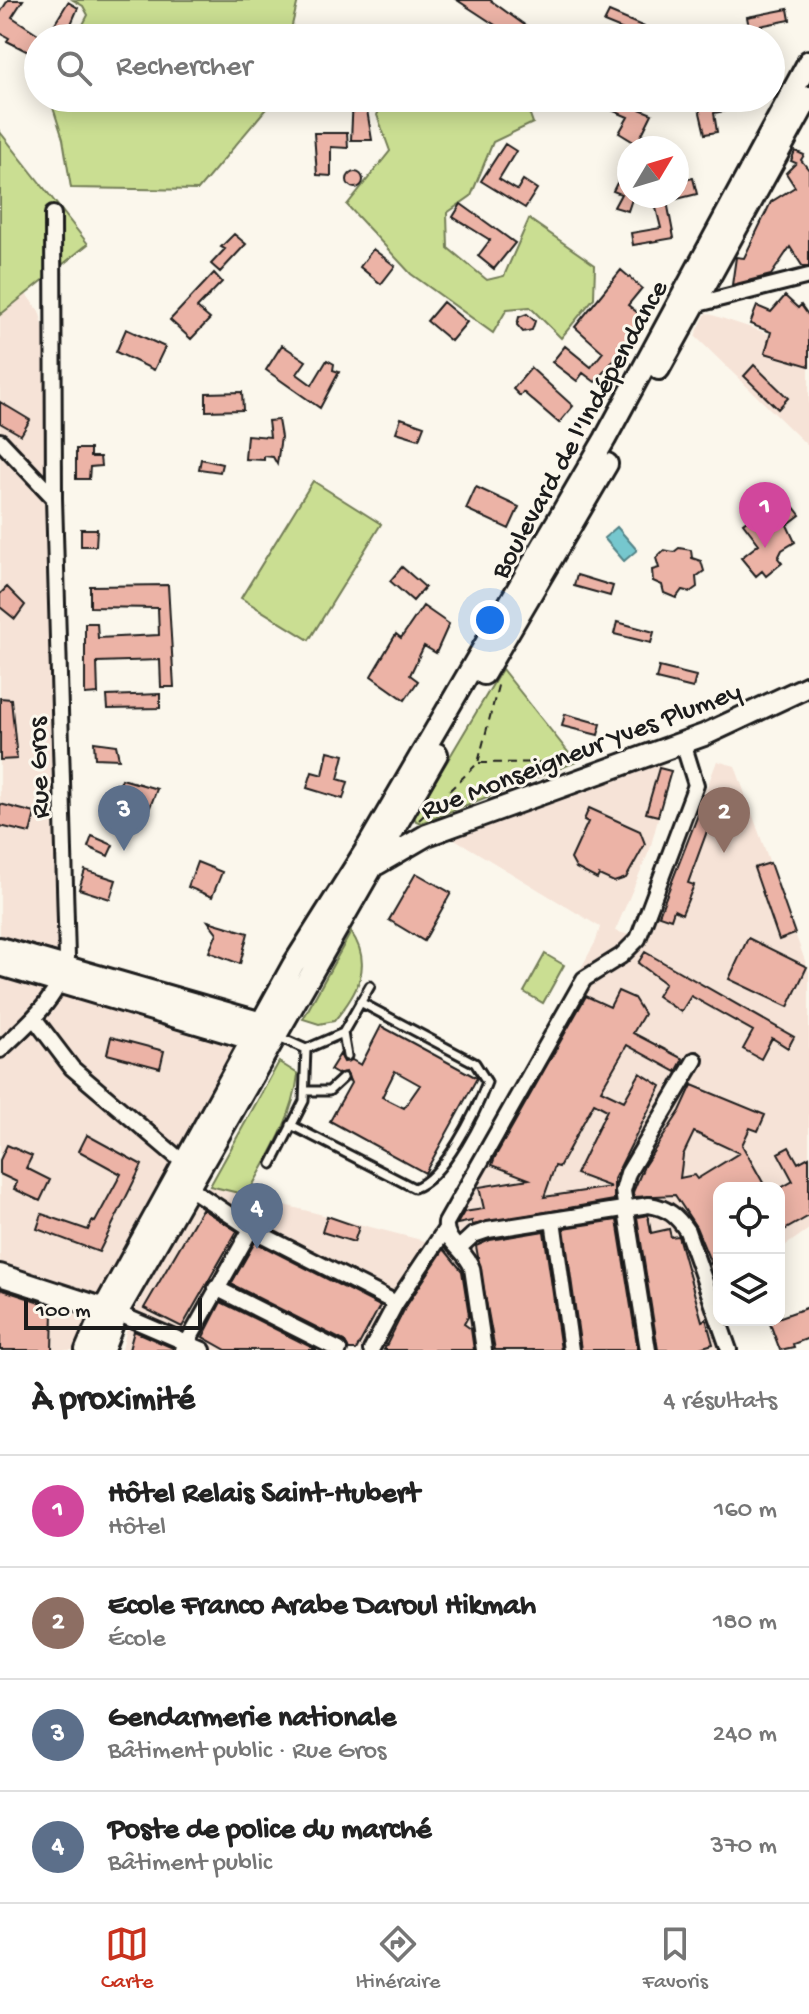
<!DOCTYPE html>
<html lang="fr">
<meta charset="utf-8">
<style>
body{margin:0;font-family:"Gochi Hand",sans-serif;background:#f2f2f2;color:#222}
.controls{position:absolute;right:24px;bottom:24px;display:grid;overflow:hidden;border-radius:16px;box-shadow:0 4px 20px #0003}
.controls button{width:72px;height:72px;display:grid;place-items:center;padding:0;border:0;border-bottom:2px solid #e0e0e0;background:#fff;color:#222;font:40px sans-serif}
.compass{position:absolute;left:617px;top:136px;width:72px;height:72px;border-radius:50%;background:#fff;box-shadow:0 4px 20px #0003;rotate:52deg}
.scale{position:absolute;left:24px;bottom:20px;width:178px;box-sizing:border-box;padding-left:8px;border:4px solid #1c1c1c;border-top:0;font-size:22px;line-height:28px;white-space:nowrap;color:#1c1c1c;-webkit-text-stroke:6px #fbf7ec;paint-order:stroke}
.you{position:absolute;left:490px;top:620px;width:28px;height:28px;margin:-20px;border:6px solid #fff;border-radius:50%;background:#1a73e8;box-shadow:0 0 0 12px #1a73e833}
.badge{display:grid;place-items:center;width:52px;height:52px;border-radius:50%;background:#c8321e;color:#fff;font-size:26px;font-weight:700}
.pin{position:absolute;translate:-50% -66px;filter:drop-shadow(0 2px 4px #0008)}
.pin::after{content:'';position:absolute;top:42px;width:28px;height:24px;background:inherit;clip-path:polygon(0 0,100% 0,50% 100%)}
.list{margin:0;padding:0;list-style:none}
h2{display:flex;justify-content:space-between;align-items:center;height:104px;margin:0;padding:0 32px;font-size:34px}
h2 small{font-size:26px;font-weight:400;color:#767676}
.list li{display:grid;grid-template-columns:52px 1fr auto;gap:24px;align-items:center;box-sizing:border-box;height:112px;padding:0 32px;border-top:2px solid #e0e0e0}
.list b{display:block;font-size:30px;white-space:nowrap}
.list p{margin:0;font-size:26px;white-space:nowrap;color:#767676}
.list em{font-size:26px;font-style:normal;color:#767676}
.icon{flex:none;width:44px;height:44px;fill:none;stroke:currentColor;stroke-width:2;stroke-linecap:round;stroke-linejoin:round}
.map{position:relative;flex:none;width:809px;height:1350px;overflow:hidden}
.search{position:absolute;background:#fff;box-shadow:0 4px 20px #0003;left:24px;right:24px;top:24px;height:88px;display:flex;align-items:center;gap:20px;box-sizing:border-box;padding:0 28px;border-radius:44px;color:#767676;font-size:30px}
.sheet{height:552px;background:#fff}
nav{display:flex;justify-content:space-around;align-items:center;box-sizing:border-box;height:112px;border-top:2px solid #e0e0e0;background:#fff;font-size:22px;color:#767676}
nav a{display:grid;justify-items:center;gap:4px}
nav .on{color:#c8321e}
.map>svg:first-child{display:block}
.built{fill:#f6e3d7}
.green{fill:#cade92;stroke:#737d57;stroke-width:2}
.water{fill:#76c7ce;stroke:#528387;stroke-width:2}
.building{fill:#ecb3a6;stroke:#1c1c1c;stroke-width:2;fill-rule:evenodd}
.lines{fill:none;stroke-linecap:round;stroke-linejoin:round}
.service-casing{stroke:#1c1c1c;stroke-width:13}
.minor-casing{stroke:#1c1c1c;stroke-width:20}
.secondary-casing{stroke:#1c1c1c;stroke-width:26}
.path{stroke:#1c1c1c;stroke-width:2;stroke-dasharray:8 6;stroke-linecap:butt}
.service{stroke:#fbf7ec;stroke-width:7}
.minor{stroke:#fbf7ec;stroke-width:14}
.secondary{stroke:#fbf7ec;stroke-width:20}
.labels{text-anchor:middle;stroke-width:6;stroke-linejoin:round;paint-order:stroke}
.street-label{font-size:28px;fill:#1c1c1c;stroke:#fbf7ec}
</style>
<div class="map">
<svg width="809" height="1350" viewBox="0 0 809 1350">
<rect width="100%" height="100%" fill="#fbf7ec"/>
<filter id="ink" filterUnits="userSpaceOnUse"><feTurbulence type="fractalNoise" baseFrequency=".0125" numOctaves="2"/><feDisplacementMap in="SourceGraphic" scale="16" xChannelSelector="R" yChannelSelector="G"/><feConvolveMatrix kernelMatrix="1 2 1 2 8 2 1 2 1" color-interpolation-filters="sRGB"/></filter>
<g filter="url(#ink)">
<path class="built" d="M0,260L39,311L57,372L67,957L0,938Z
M706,313L809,347V447L695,336Z
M717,761L735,766L809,972V1229L779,1250V1188H719V1291L705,1301L722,1350H122L128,1323L145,1291L193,1203L210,1186L429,1242L596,941L600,927L448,835L656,764L671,771L650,849L615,931L648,940Z
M0,971L241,1047L79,1350H0Z"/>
<path class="green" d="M73,0H298L289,38H76L88,15L83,6Z
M50,98H275L198,190L71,188L63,139Z
M385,98H524L533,123L493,142L471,196L447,213L448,248L487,280L504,276L529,219L595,265L594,298L561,338L530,307L507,309L493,333L411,274L347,205L390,151L377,115Z
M0,132L88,244L0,315Z
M313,481L381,524L309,640L241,598Z
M502,669L576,762L421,823L416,821L414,817Z
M351,932C374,965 357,994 334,1021L319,1024L303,1019Z
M545,954L564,965L543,1003L524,992Z
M279,1062L298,1074C294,1117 268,1158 247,1195L210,1186Z"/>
<path class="water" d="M617,527L637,550L624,561L604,538Z"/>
<path class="building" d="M8,0H23L12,17L38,34V57L7,41L9,38L0,33V13Z
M457,0H490L526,26L515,38Z
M68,2L78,8L65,38H46Z
M788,9L790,20L759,26L761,38H751L747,17Z
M609,12L647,28L643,38L604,22Z
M353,98H365L372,140H351Z
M613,98L652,114L637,144L619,133L628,117L609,109Z
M731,98H740L741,108L714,113L717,132L705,134L698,104Z
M314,133H347L348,148L331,147V176L317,175Z
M505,144L516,151L499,179L517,190L523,180L537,189L525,208L481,181Z
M795,151L804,155L801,160L809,170V266L803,267L790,247L771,275L732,285L736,257L744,258L771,202L795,187L786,173L796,163L791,161Z
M347 180a8 8 0 1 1 16 0a8 8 0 1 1-16 0Z
M693,178L697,194L677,199V182Z
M618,181H629V196H633L628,211L614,207L621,194L613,191Z
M653,196H666L674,238L633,245L631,233L661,228Z
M461,204L515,243L494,269L478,256L490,240L453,217Z
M234,234L246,244L220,272L211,264L225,249L221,247Z
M373,249L395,266L381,284L360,267Z
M621,270L642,288L628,305L648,321L595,382L583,373L577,381L552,362L565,346L591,367L603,352L575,327Z
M214,273L222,282L197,308L210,319L191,339L170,320Z
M785,296L798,308L801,305L809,316V366L765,353L771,332L750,324L757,306L771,312Z
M443,302L467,322L451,341L427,321Z
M527,314L535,321L532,330L523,332L517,325L519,317Z
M126,329L165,347L154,370L116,352Z
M282,345L306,361L297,374L312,385L327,360L334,364L333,370L339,372L320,408L266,370Z
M754,365L788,398L778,409L744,376Z
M531,368L573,406L559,423L523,392L520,396L513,389Z
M242,392L243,410L206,411V393Z
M0,402L30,420L21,435L0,423Z
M401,418L424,426L419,439L396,432Z
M278,420L281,437L277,464L273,457L264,456V460L245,459L247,435L270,437L268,421Z
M76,449H90V457H100L101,466L90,467L89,479H76Z
M201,459L222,464L220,472L199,469Z
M476,487L519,507L509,529L466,509Z
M790,502L800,515L787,525L795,542L782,550L778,558L782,563L766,576L762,571L756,576L741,558L759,544L743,523L751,517L759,527Z
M81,529H97L96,546H81Z
M679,548L691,550L692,558L701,561L704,571L696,577L697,587L690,592L682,590L676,598L664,593L662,585L653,581L652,570L659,568L656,558L664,550L674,552Z
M402,567L425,587L413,601L390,581Z
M577,575L613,586L610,596L574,586Z
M168,585L174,687H161L160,660L97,662L98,694L85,695V623H97L98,638L159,635L158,608L90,607V586Z
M7,587L25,605L15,619L0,607V594Z
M423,606L449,624L436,653L424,646L410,675L418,681L405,700L371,676L396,634L401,638Z
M617,622L654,632L651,643L614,634Z
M659,667L696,676L693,688L656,679Z
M160,694V708L108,709L107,696Z
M0,698L11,699L17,759L0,760Z
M565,714L601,724L598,735L562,726Z
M94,742L116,745L119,759L95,758Z
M328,751L344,755L338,779L348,782L343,799L307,788L312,772L323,775Z
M659,768L671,771L658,816L646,813Z
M122,779L157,789L150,807L115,796Z
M0,804L35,813L30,833L0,826Z
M701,807L714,812L688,883L694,885L682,914L674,910L671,919L659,915Z
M589,808L640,831L645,844L626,878L614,882L599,875L597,879L576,868L571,859L588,822L584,820Z
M92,836L113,845L108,856L88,847Z
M197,862L222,872L212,897L188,887Z
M770,863L795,934L779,940L754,868Z
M85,870L116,880L110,899L79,889Z
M416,873L451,893L424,941L389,920Z
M208,921L248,933L240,964L209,952L217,933Z
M748,938L807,967L788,1007L729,979Z
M645,952L794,1037L788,1048L772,1038L761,1059L743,1049L753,1031L691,996L681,1012L657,996L665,983L638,963Z
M618,991L634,998L644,1014L633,1033L683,1059L676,1072L627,1045L601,1090L624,1101L640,1073L661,1086L614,1179V1200L472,1225V1221L457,1224L464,1212L484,1209L479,1187L529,1179L492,1165L495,1157L586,996L610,1007ZM594,1103L607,1110L576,1174L611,1187L544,1197L555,1166L559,1167Z
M381,1026L477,1078L425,1173L330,1121L351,1083L346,1072L337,1074L330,1070L340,1054L344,1062L352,1060L361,1065ZM395,1071L420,1085L404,1108L382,1097Z
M111,1037L164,1051L160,1068L107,1054Z
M692,1085L765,1115L758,1131L750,1128L742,1145L766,1188H719V1283L696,1227L675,1195L634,1197L633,1192L644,1166L680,1111ZM694,1132L739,1153L697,1179L694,1175L680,1178L683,1155Z
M87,1135L142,1165L99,1252L37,1229L42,1214L88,1230L92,1221L95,1222L121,1174L79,1151Z
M7,1145L32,1156L26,1168L50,1180L40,1201L14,1189L17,1182L0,1174V1160Z
M789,1147L798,1163L809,1157V1216L779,1233V1189L793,1181L778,1153Z
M202,1209L237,1231L182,1327L144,1308Z
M648,1215L651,1233L669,1229L671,1237L678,1236L702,1321L706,1319L713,1344L693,1350H658L637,1217Z
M327,1216L359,1227L354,1242L322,1232Z
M617,1220L638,1350H581L564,1228Z
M544,1231L561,1350H495L476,1246L490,1240Z
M255,1242L380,1306L356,1350H349L344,1341L231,1284Z
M444,1249L462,1271L469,1315L464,1324L471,1329L474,1350H384L405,1308Z
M0,1289L49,1305L53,1310L52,1350H0Z
M221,1302L317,1350H226L203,1337Z
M809,1307V1338L793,1344L794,1347L780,1350L769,1321Z
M134,1331L173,1348V1350H129Z"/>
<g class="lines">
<g class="service-casing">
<path id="service" d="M343,1033L347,1056
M279,1037L306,1049L343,1033L370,986
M306,1091H329L343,1078
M291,1125L414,1188C444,1178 476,1112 487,1082L475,1063L360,1002
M272,1164L304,1101L306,1049"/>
</g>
<g class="minor-casing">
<path id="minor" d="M694,305L809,276
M0,441L54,498
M34,1018L72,1068L185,1164
M0,1050C27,1025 62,996 67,957L54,498L53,214
M182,1183L251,1229L396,1303
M553,1220L571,1350
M459,1248L473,1235L488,1230L649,1205C668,1208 677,1216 687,1231L729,1350
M216,1288L339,1350
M117,1313L203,1350
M183,1350L251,1229
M371,1350L396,1303L445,1230
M484,1350L472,1268C467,1251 444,1242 446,1223L584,979L621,956L638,939L696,785L683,743
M648,1350L623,1191L628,1173L695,1060"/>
</g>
<g class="secondary-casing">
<path id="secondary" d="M659,369L809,97
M484,674L607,464
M377,864L427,835L704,735L809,686
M0,948L269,1025
M0,965L261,1042
M0,1275L114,1312
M86,1350L104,1308L293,965L365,851L605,439L809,61
M103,1350L117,1313L437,754"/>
</g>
<path class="path" d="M479,763L576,762
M419,820L478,763L499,682"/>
<use href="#service" class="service"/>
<use href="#minor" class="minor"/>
<use href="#secondary" class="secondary"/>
</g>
</g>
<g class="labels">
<g class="street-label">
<text transform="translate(577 428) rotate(-61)" y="10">Boulevard de l'Indépendance</text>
<text transform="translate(580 748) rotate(-21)" y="10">Rue Monseigneur Yves Plumey</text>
<text transform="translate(36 768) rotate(-92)" y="10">Rue Gros</text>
</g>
</g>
</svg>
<div class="controls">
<button><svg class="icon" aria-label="locate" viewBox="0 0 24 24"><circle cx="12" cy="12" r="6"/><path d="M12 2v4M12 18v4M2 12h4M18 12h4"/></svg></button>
<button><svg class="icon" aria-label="layers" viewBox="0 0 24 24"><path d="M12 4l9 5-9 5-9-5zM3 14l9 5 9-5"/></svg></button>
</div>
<svg class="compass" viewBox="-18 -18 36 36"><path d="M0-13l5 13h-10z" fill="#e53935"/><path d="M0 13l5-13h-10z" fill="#767676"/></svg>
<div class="scale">100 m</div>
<div class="you"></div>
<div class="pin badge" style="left:765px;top:548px;background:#d1479c">1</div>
<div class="pin badge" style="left:724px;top:853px;background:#8d6e63">2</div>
<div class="pin badge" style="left:124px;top:851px;background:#5c6f8a">3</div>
<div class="pin badge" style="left:257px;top:1249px;background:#5c6f8a">4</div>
<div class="search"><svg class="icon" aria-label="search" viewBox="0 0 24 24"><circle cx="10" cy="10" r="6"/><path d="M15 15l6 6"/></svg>Rechercher</div>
</div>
<section class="sheet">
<h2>À proximité<small>4 résultats</small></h2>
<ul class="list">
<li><span class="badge" style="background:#d1479c">1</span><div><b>Hôtel Relais Saint-Hubert</b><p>Hôtel</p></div><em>160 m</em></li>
<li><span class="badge" style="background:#8d6e63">2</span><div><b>Ecole Franco Arabe Daroul Hikmah</b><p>École</p></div><em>180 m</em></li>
<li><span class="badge" style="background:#5c6f8a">3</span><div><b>Gendarmerie nationale</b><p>Bâtiment public · Rue Gros</p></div><em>240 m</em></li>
<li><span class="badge" style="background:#5c6f8a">4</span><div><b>Poste de police du marché</b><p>Bâtiment public</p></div><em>370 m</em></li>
</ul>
</section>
<nav>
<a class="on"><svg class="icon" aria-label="map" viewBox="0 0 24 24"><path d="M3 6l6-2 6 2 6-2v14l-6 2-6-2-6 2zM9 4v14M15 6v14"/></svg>Carte</a>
<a><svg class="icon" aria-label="directions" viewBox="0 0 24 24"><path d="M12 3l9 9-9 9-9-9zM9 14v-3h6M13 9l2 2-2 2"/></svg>Itinéraire</a>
<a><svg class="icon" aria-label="saved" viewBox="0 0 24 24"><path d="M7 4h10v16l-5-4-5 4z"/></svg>Favoris</a>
</nav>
